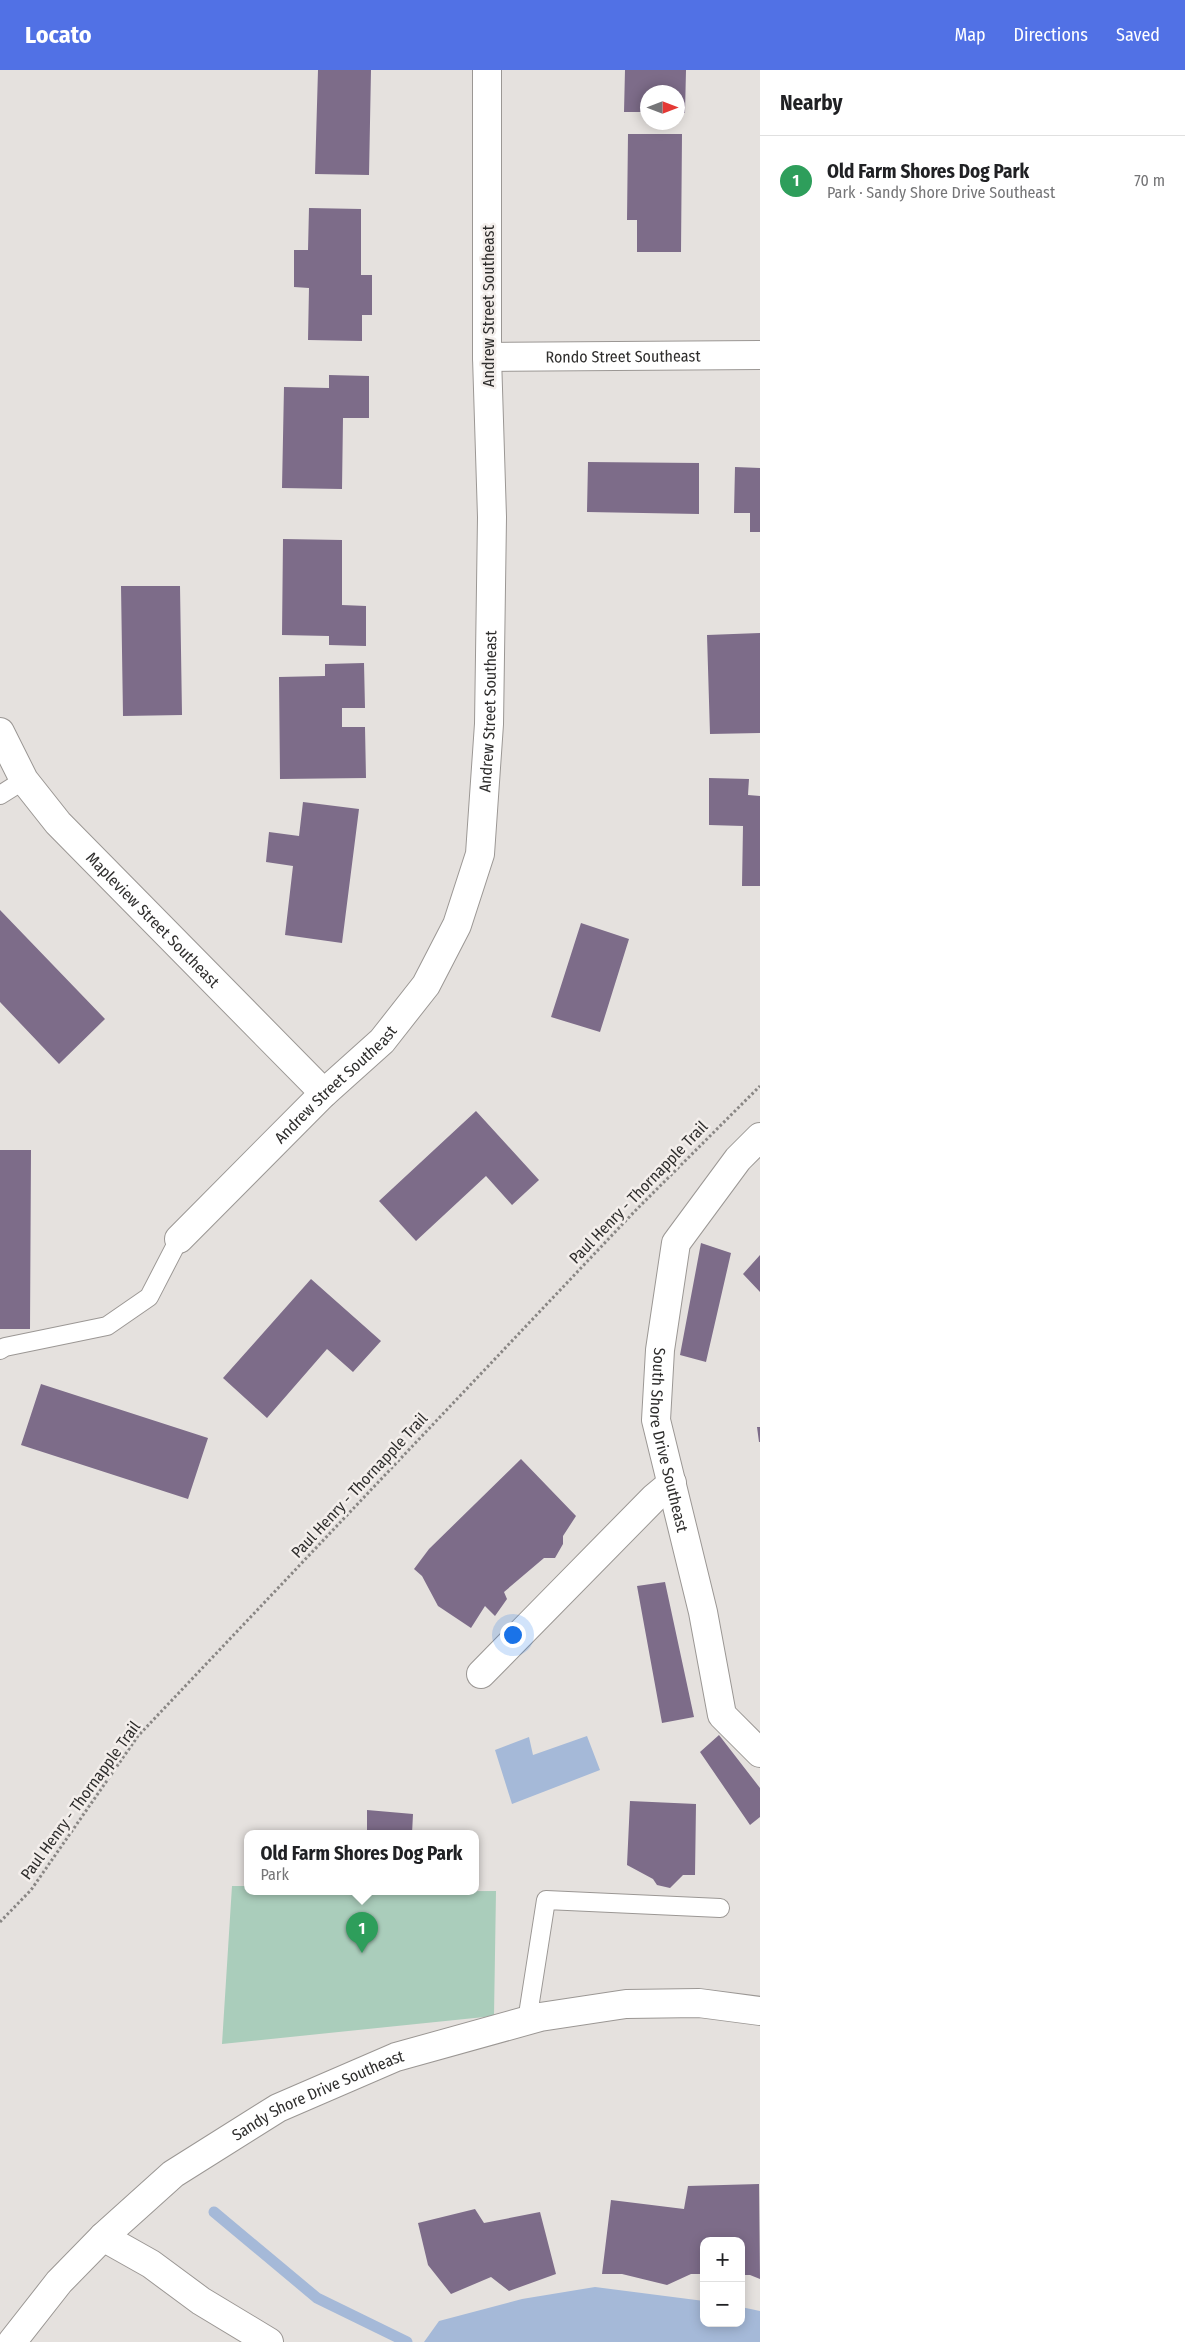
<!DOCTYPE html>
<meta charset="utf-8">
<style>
body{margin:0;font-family:"Fira Sans Condensed",sans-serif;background:#f6f6f6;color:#202124}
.controls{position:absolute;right:15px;bottom:15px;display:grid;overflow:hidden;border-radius:10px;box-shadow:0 2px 12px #0003}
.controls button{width:45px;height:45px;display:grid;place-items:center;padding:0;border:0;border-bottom:1px solid #e0e0e0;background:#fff;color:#202124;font:25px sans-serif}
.compass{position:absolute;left:640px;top:15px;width:45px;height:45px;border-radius:50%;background:#fff;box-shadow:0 2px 12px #0003;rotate:90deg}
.you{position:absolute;left:512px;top:1564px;width:18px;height:18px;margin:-12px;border:4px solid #fff;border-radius:50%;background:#1a73e8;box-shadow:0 0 0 8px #1a73e833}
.badge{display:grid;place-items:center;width:32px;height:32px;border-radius:50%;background:#5171e5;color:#fff;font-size:16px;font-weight:700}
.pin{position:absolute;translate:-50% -41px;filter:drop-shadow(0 1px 2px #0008)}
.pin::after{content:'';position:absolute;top:26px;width:18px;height:15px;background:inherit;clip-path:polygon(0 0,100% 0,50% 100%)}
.popup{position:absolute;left:244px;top:1760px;width:235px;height:65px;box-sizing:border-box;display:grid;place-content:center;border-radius:10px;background:#fff;filter:drop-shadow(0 1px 4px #0005);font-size:16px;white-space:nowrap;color:#757577}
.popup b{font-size:19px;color:#202124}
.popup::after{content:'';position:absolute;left:50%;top:100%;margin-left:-10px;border:10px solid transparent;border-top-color:#fff}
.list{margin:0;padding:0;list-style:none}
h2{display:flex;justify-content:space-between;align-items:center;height:65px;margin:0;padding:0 20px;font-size:21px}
h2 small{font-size:16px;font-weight:400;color:#757577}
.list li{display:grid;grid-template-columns:32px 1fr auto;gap:15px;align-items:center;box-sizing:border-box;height:90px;padding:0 20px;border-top:1px solid #e0e0e0}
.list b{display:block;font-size:19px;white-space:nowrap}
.list p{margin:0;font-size:16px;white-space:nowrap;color:#757577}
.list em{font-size:16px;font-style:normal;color:#757577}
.map{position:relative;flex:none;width:760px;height:2272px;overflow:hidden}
header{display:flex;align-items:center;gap:30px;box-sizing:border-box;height:70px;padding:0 25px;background:#5171e5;color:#fff}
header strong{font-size:24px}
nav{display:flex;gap:28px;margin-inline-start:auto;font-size:18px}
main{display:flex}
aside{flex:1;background:#fff}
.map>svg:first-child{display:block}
.green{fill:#aacdbb}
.water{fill:#a5b9d8}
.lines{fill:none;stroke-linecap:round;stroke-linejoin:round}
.stream{stroke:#a5b9d8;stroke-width:11}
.building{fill:#7d6c89}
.lane-casing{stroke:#9b9794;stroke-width:20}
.street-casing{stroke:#9b9794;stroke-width:30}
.path{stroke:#898684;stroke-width:3;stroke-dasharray:2.5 2.5;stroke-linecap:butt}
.lane{stroke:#fff;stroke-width:18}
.street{stroke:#fff;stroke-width:28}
.labels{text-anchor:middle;stroke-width:5;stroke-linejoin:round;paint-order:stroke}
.street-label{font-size:16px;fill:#2f2e2d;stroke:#f3eeeb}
</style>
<header>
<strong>Locato</strong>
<nav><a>Map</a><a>Directions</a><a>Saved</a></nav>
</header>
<main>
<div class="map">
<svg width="760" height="2272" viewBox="0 0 760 2272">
<rect width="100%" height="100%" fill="#e5e1de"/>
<path class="green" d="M232,1816H248V1822L496,1821L494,1946L222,1974Z"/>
<path class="water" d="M587,1666L600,1700L512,1734L495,1680L529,1667L533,1685Z
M595,2217L704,2231V2253H741V2237L760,2241V2272H424L439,2251L522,2229Z"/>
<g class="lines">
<path class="stream" d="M214,2142L317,2228L407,2272"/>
</g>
<path class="building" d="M318,0H371L369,105L315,104Z
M625,0H686L685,43H678V22H648V42H624Z
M628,64H682L681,182H637V150H627Z
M309,138L361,139V205H372V245H362V271L308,270L309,218L294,217V180H308Z
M329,305L369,306V348H343L342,419L282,418L284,317L329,318Z
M588,392L699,393V444L587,442Z
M735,397L760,398V462H750V443H734Z
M283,469L342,470V535L366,536V576L329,575V566L282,565Z
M121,516H180L182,645L123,646Z
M760,563V663L710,664L707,565Z
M364,593L365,638H342V657H365L366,708L280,709L279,607L325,606V594Z
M709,708L749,709L748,725L760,726V816H742L743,756L709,755Z
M303,732L359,739L342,873L285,865L293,796L266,792L269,762L299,766Z
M0,840L105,949L59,994L0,932Z
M581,853L629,869L600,962L551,947Z
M476,1041L539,1110L512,1135L486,1106L416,1171L379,1131Z
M0,1080H31L30,1259H0Z
M701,1173L731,1183L706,1292L680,1285Z
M760,1185V1222L743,1204Z
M311,1209L381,1271L353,1302L327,1279L267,1348L223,1308Z
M41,1314L208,1368L188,1429L21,1375Z
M757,1357H760V1372H759Z
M521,1389L576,1446L563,1466V1474L555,1488H544L504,1522L507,1529L495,1546L485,1536L471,1558L438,1536L422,1506L414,1499L429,1479Z
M665,1512L694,1647L662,1653L637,1516Z
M719,1665L760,1718V1747L750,1755L700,1682Z
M630,1731L696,1734L695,1805H683L670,1818L657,1815L653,1809L627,1795Z
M367,1740L413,1744L412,1764H367Z
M759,2114L760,2209L750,2205H741V2171H704V2204H691L667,2215L622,2204H602L611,2130L684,2139L688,2116Z
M475,2139L484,2153L540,2142L556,2204L509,2221L491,2207L451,2224L428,2195L418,2153Z"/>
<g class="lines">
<g class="lane-casing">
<path id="lane" d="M0,725L24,710
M0,1280L5,1277L107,1256L149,1227L179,1169
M527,1951L546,1830L720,1838"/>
</g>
<g class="street-casing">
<g id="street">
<path id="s1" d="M487,287L760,285"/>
<path id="s2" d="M0,662L24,710L58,753L324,1023"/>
<path id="s3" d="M760,1067L738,1089L676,1173L660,1280L656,1350L703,1542L722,1645L760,1683"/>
<path id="s4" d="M179,1169L324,1023L382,971L426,915L457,855L480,784L489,654L492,447L487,287V0"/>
<path d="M481,1604L654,1428L672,1413"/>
<path d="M103,2167L151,2194L201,2231L269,2272"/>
<path id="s5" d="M12,2272L59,2212L103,2167L173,2104L278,2038L396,1987L540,1947L626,1934L699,1933L760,1941"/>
</g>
</g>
<path class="path" d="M0,1852L31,1820L138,1666L634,1142L760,1016"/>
<use href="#lane" class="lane"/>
<use href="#street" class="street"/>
</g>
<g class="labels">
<g class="street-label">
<text transform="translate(488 236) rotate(-90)" y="6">Andrew Street Southeast</text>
<text dy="6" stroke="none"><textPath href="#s1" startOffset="136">Rondo Street Southeast</textPath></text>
<text dy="6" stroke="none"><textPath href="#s4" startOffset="640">Andrew Street Southeast</textPath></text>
<text dy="6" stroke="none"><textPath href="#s2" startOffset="244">Mapleview Street Southeast</textPath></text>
<text dy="6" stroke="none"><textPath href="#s4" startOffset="220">Andrew Street Southeast</textPath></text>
<text transform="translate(638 1122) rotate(-46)" y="6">Paul Henry - Thornapple Trail</text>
<text dy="6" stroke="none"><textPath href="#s3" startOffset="335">South Shore Drive Southeast</textPath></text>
<text transform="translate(359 1415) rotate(-47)" y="6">Paul Henry - Thornapple Trail</text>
<text transform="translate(80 1730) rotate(-54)" y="6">Paul Henry - Thornapple Trail</text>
<text dy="6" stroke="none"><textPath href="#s5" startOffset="399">Sandy Shore Drive Southeast</textPath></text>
</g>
</g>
</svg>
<div class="controls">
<button>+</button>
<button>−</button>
</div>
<svg class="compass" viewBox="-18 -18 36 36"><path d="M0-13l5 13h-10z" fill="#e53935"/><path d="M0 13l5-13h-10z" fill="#757577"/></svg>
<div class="you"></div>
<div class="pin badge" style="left:362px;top:1883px;background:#2e9e5b">1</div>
<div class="popup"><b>Old Farm Shores Dog Park</b>Park</div>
</div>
<aside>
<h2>Nearby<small></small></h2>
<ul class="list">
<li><span class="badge" style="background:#2e9e5b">1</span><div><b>Old Farm Shores Dog Park</b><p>Park · Sandy Shore Drive Southeast</p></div><em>70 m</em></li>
</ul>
</aside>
</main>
